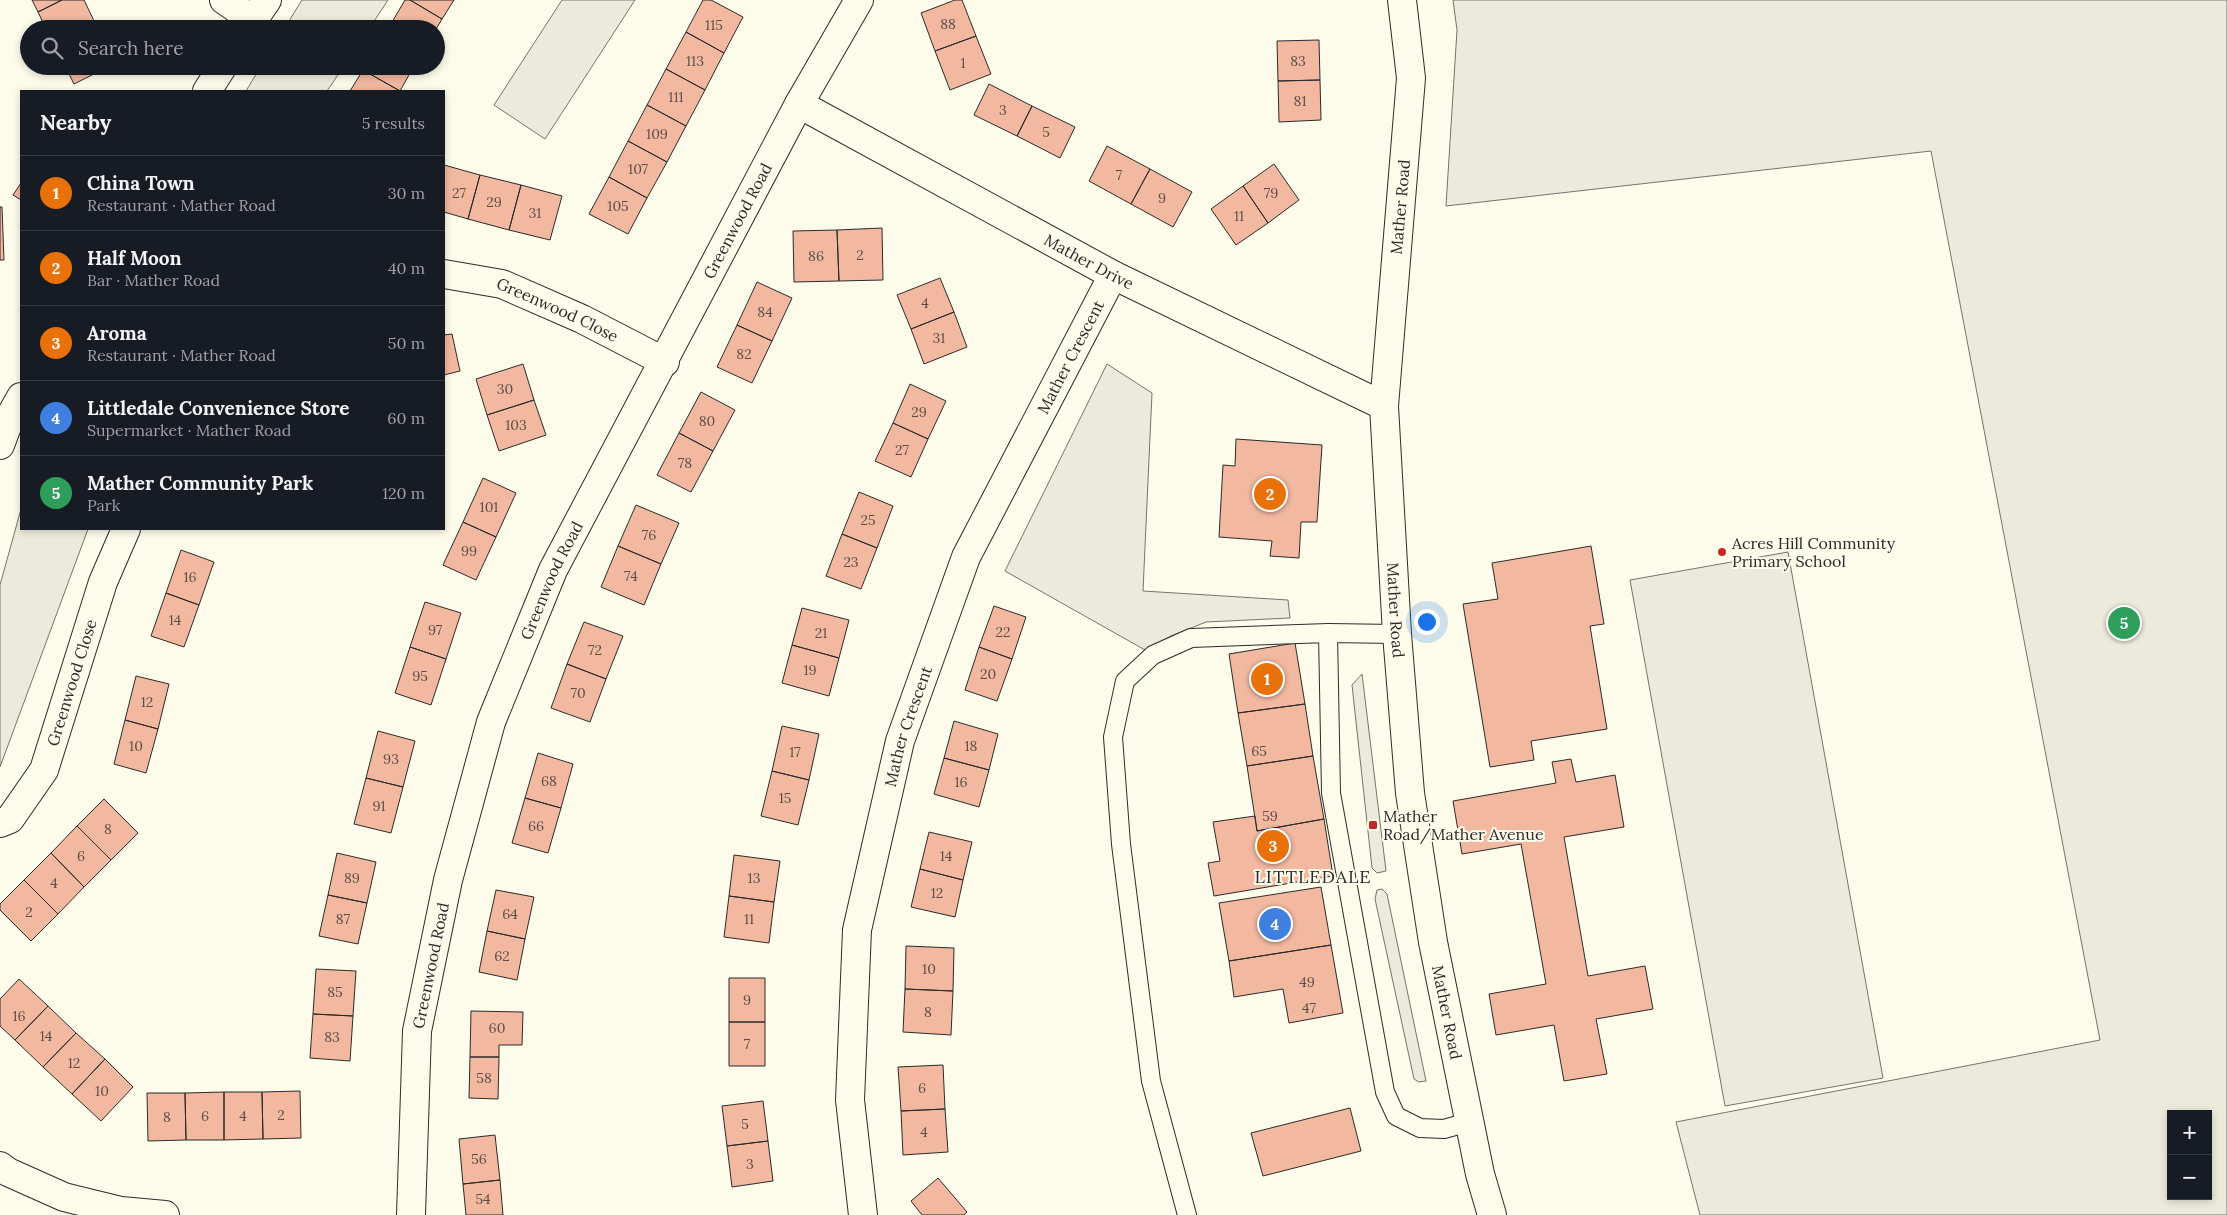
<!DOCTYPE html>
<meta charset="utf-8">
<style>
body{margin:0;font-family:Lora,serif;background:#242831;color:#f1f3f6}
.controls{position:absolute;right:15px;bottom:15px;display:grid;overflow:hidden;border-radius:0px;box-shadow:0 2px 8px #0003}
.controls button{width:45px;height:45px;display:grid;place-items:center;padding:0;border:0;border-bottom:1px solid #363941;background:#171b24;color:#f1f3f6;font:25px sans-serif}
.you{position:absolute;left:1426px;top:621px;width:18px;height:18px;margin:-12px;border:4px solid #fff;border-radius:50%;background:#1a73e8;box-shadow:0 0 0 8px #1a73e833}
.badge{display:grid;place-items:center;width:32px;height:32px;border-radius:50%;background:#ea580c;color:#fff;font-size:16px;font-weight:700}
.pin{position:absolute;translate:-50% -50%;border:2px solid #fff;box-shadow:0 1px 5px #0006}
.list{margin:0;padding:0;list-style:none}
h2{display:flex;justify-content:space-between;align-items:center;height:65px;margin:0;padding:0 20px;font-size:21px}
h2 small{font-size:16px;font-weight:400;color:#9ea1a6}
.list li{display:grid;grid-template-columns:32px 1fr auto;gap:15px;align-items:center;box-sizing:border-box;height:75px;padding:0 20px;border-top:1px solid #363941}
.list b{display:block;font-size:19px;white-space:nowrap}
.list p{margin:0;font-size:16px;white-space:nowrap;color:#9ea1a6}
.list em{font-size:16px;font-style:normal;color:#9ea1a6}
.icon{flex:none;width:28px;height:28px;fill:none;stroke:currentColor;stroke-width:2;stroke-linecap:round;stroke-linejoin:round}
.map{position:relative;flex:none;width:2227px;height:1215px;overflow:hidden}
.search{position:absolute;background:#171b24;box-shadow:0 2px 8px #0003;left:20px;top:20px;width:425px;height:55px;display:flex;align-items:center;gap:12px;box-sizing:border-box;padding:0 18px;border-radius:28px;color:#9ea1a6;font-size:19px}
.panel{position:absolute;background:#171b24;box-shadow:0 2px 8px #0003;left:20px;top:90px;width:425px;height:440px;border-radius:0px}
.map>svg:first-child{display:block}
.green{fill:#ecebdb;stroke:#74746e;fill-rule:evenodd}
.building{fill:#f2b8a0;stroke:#2b2b2b}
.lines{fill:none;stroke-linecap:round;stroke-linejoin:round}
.service-casing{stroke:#2b2b2b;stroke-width:20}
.minor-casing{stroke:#2b2b2b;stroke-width:30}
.service{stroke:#fdfbea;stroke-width:18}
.minor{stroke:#fdfbea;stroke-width:28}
.poi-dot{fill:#c62828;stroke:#fdfbea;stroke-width:2}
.labels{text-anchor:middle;stroke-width:4;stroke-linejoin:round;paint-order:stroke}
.number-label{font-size:14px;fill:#5d4e48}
.street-label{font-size:16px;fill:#2b2b2b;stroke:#fdfbea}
.poi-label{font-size:16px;fill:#2b2b2b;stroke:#fdfbea;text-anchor:start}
.neighbourhood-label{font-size:18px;letter-spacing:1px;fill:#2b2b2b;stroke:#fdfbea}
</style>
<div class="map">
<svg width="2227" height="1215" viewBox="0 0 2227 1215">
<rect width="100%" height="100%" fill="#fdfbea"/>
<path class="green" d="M302,0H388L369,29H284Z
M562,0H635L545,139L494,105Z
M1453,0H2227V1215H1700L1676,1122L2100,1040L1931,151L1446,206L1457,30ZM2171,1114H2208V1196H2171Z
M261,66H344L327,91H246Z
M1107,364L1152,393L1143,591L1288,600L1290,618L1206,622L1171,636L1145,650L1005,571Z
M21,509V529H88L0,767V585Z
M1788,552L1883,1078L1725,1106L1630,580Z
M1362,674L1386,871L1377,873L1372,868L1352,685Z
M1382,889L1387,894L1426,1081L1419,1082L1414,1079L1375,899L1377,890Z"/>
<path class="building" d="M32,0H62L38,12Z
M62,0H84L97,27L46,29L38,12Z
M405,0H410L442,19L436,29H388Z
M410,0H454L442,19Z
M703,0H711L743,17L724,53L686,32Z
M955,0H962L976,36L935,51L921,13Z
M686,32L724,53L705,90L666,69Z
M976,36L991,74L950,90L935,51Z
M1319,40L1320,80L1278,81L1277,41Z
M65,66H110L74,84Z
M365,66H414L400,91L363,70Z
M666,69L705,90L686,126L647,105Z
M363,70L400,91H350Z
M1320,80L1321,120L1279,122L1278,81Z
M989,84L1032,106L1017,136L974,115Z
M647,105L686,126L667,162L628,141Z
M1032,106L1075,127L1060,158L1017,136Z
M628,141L667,162L647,198L609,177Z
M1107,146L1150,169L1131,204L1089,181Z
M1274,164L1299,200L1268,223L1243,186Z
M444,165L480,175L468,219L444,212Z
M1150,169L1192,192L1173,227L1131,204Z
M480,175L521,185L509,230L468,219Z
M609,177L647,198L628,234L589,214Z
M21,183V200L13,195Z
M521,185L562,196L550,240L509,230Z
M1243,186L1268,223L1236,245L1211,209Z
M0,207H2L4,260H0Z
M882,228L883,280L839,281L837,230Z
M837,230L839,281L794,282L793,231Z
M940,278L954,312L911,329L897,295Z
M757,282L792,298L772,341L737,325Z
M954,312L967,347L924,364L911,329Z
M737,325L772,341L752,383L717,367Z
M452,334L460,371L444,375V335Z
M523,364L534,400L487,415L476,379Z
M910,384L946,401L928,439L893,423Z
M701,392L735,410L713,451L679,433Z
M534,400L546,435L499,451L487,415Z
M893,423L928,439L911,477L875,461Z
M679,433L713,451L691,492L657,475Z
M1236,439L1322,445L1317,522H1301L1299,558L1270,556L1272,541L1219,537L1223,465L1235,466Z
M483,478L516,493L496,537L463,522Z
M859,492L893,506L877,548L842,534Z
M636,505L679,523L661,564L618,546Z
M463,522L496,537L476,580L443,565Z
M842,534L877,548L861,589L826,576Z
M618,546L661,564L644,605L601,587Z
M1591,546L1604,624L1590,626L1607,729L1531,741L1534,760L1490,767L1463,604L1498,599L1492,563Z
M181,550L214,562L199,605L166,593Z
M166,593L199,605L184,647L151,636Z
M425,602L461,613L446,659L410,647Z
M994,606L1026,617L1012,659L979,647Z
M802,608L849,620L839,658L792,645Z
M584,622L623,636L606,679L567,664Z
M1295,643L1305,704L1238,713L1229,654Z
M792,645L839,658L829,696L782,683Z
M410,647L446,659L431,705L395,693Z
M979,647L1012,659L997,701L965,690Z
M567,664L606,679L590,722L551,708Z
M136,676L169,684L158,729L125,720Z
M1305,704L1313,756L1247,766L1238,713Z
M125,720L158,729L146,773L114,764Z
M954,721L998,734L989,770L944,758Z
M782,726L819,734L809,780L772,771Z
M378,731L415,741L403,787L366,778Z
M538,753L573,764L561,808L525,798Z
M1313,756L1324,819L1257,831L1247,766Z
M944,758L989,770L979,807L934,794Z
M1571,759L1576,782L1615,775L1624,827L1564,837L1588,976L1645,966L1653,1009L1596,1019L1607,1074L1564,1081L1554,1025L1496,1035L1489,994L1546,984L1521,844L1462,854L1453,801L1556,783L1552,762Z
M772,771L809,780L798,825L761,816Z
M366,778L403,787L391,833L354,824Z
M525,798L561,808L548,853L512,843Z
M104,799L138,833L111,860L77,826Z
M1255,816L1257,831L1324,819L1333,876L1214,896L1208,863L1220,861L1213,822Z
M77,826L111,860L84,887L51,853Z
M929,832L972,842L963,880L920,869Z
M51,853L84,887L58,914L24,880Z
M337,853L376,862L367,903L328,895Z
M734,855L780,861L774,902L729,896Z
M920,869L963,880L955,917L911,907Z
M24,880L58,914L31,941L0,910V904Z
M1321,887L1331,945L1229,961L1219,903Z
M496,890L534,897L525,939L487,931Z
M328,895L367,903L358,944L319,936Z
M729,896L774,902L769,943L724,937Z
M487,931L525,939L517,980L479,972Z
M1331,945L1343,1013L1289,1023L1283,989L1234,997L1229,961Z
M906,946L954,948L953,991L905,989Z
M316,969L356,971L353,1016L313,1014Z
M729,978H765V1022H729Z
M19,979L48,1006L15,1040L0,1026V999Z
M905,989L953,991L951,1035L903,1032Z
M48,1006L76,1033L43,1067L15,1040Z
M471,1011L523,1012L522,1045H499V1057H470Z
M313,1014L353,1016L350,1061L310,1058Z
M729,1022H765V1066H729Z
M76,1033L105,1059L72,1094L43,1067Z
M470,1057H499L498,1099L469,1098Z
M105,1059L133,1087L101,1121L72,1094Z
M943,1065L945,1109L901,1111L898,1067Z
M300,1091L301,1138L263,1139L262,1092Z
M224,1092H262L263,1139L224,1140Z
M224,1092V1140H186L185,1093Z
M147,1093H185L186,1140L148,1141Z
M763,1101L768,1141L727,1146L722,1106Z
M1350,1108L1361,1151L1263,1176L1251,1133Z
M945,1109L948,1152L903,1155L901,1111Z
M495,1135L500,1180L463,1184L459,1139Z
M768,1141L773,1181L732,1187L727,1146Z
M938,1178L967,1212L964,1215H922L911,1201Z
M500,1180L503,1215H466L463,1184Z"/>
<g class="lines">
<g class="service-casing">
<path id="service" d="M1328,633L1331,793L1385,1092L1396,1116L1420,1128L1444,1129L1469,1122
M1187,1215L1151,1081L1121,844L1113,737L1125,681L1153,655L1191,638L1328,633L1397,634"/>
</g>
<g class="minor-casing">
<g id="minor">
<path d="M224,0L253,20"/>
<path id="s1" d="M1402,0L1411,78L1384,406L1397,634L1410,793L1433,942L1480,1174L1492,1215"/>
<path d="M247,29L267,0"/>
<path d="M207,91L223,66"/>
<path id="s2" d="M799,104L1113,275L1384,406"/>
<path id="s3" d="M444,274L502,284L582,319L665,362"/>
<path d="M0,445L12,413L21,397"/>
<path id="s4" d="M0,823L10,819L44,770L103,582L126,529"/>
<path d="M0,1166L8,1172L64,1197L121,1211L165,1215"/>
<path id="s5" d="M411,1215L417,1031L448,880L491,722L553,570L799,104L859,0"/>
<path id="s6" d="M863,1215L850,1100L857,930L900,741L966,557L1113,275"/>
</g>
</g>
<use href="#service" class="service"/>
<use href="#minor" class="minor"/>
</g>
<g class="poi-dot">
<circle cx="1722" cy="552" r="5"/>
<rect x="1368" y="820" width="10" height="10" rx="2.5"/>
</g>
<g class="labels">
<g class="number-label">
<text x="948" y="29">88</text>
<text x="714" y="30">115</text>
<text x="695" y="66">113</text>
<text x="1298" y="66">83</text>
<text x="963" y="68">1</text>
<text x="676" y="102">111</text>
<text x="1300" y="106">81</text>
<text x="1003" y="115">3</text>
<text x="1046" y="137">5</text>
<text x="657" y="139">109</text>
<text x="638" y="174">107</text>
<text x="1119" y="180">7</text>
<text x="459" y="198">27</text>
<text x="1271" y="198">79</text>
<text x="1162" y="203">9</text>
<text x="494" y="207">29</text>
<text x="618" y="211">105</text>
<text x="535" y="218">31</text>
<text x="1239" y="221">11</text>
<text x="860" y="260">2</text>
<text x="816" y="261">86</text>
<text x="925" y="308">4</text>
<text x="765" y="317">84</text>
<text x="939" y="343">31</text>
<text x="744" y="359">82</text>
<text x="505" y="394">30</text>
<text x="919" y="417">29</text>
<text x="707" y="426">80</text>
<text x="516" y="430">103</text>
<text x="902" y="455">27</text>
<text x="685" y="468">78</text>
<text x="489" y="512">101</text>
<text x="868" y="525">25</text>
<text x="649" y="540">76</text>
<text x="469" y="556">99</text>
<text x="851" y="567">23</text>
<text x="631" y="581">74</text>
<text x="190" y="582">16</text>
<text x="175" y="625">14</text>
<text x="435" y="635">97</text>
<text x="1003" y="637">22</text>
<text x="821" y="638">21</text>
<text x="595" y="655">72</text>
<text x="810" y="675">19</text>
<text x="988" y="679">20</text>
<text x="420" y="681">95</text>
<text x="578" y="698">70</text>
<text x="147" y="707">12</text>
<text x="136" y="751">10</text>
<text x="971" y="751">18</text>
<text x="1259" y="756">65</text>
<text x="795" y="757">17</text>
<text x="391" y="764">93</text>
<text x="549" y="786">68</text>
<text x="961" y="787">16</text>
<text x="785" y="803">15</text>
<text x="379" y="811">91</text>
<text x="1270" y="821">59</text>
<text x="536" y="831">66</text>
<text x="108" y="834">8</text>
<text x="81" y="861">6</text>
<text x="946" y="861">14</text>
<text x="352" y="883">89</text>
<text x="754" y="883">13</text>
<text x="54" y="888">4</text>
<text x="937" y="898">12</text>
<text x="29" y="917">2</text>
<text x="510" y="919">64</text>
<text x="343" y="924">87</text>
<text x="749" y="924">11</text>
<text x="502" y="961">62</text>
<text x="929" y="974">10</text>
<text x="1307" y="987">49</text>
<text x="335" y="997">85</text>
<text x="747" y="1005">9</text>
<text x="1309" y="1013">47</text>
<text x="928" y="1017">8</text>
<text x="19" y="1021">16</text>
<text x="497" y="1033">60</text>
<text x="46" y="1041">14</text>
<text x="332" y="1042">83</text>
<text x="747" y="1049">7</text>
<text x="74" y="1068">12</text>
<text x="484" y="1083">58</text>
<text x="922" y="1093">6</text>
<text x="102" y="1096">10</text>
<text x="281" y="1120">2</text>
<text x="205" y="1121">6</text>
<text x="243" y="1121">4</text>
<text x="167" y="1122">8</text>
<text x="745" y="1129">5</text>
<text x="924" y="1137">4</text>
<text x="479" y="1164">56</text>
<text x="750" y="1169">3</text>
<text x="483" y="1204">54</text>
</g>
<g class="street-label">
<text transform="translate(1400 207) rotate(-85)" y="6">Mather Road</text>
<text dy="6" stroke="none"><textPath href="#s5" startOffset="1061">Greenwood Road</textPath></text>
<text dy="6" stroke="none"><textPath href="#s2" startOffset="330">Mather Drive</textPath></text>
<text dy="6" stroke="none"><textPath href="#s3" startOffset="120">Greenwood Close</textPath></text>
<text dy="6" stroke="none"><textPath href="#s6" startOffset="901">Mather Crescent</textPath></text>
<text dy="6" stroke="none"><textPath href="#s5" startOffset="656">Greenwood Road</textPath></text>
<text dy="6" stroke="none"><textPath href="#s1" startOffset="612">Mather Road</textPath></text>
<text dy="6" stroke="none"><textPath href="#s4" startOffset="162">Greenwood Close</textPath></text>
<text dy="6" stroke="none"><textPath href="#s6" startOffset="496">Mather Crescent</textPath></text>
<text dy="6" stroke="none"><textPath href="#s5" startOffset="251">Greenwood Road</textPath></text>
<text dy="6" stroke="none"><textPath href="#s1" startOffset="1018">Mather Road</textPath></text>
</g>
<g class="poi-label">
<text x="1732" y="549">Acres Hill Community<tspan x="1732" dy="18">Primary School</tspan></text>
<text x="1383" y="822">Mather<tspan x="1383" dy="18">Road/Mather Avenue</tspan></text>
</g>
<g class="neighbourhood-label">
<text x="1313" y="883">LITTLEDALE</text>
</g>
</g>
</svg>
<div class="controls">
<button>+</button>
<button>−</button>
</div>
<div class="you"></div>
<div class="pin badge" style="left:1267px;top:679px;background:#e8710a">1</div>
<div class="pin badge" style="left:1270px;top:494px;background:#e8710a">2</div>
<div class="pin badge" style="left:1273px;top:846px;background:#e8710a">3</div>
<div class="pin badge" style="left:1275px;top:924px;background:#3f7fe0">4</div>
<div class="pin badge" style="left:2124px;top:623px;background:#2e9e5b">5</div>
<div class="search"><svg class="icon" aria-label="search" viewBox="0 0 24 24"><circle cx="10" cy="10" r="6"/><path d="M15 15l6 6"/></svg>Search here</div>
<section class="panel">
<h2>Nearby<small>5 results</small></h2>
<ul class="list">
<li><span class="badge" style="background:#e8710a">1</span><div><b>China Town</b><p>Restaurant · Mather Road</p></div><em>30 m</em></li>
<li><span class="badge" style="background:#e8710a">2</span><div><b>Half Moon</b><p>Bar · Mather Road</p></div><em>40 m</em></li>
<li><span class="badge" style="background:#e8710a">3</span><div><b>Aroma</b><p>Restaurant · Mather Road</p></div><em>50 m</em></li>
<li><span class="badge" style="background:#3f7fe0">4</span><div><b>Littledale Convenience Store</b><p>Supermarket · Mather Road</p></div><em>60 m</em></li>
<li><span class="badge" style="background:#2e9e5b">5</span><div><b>Mather Community Park</b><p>Park</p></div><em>120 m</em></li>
</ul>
</section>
</div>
